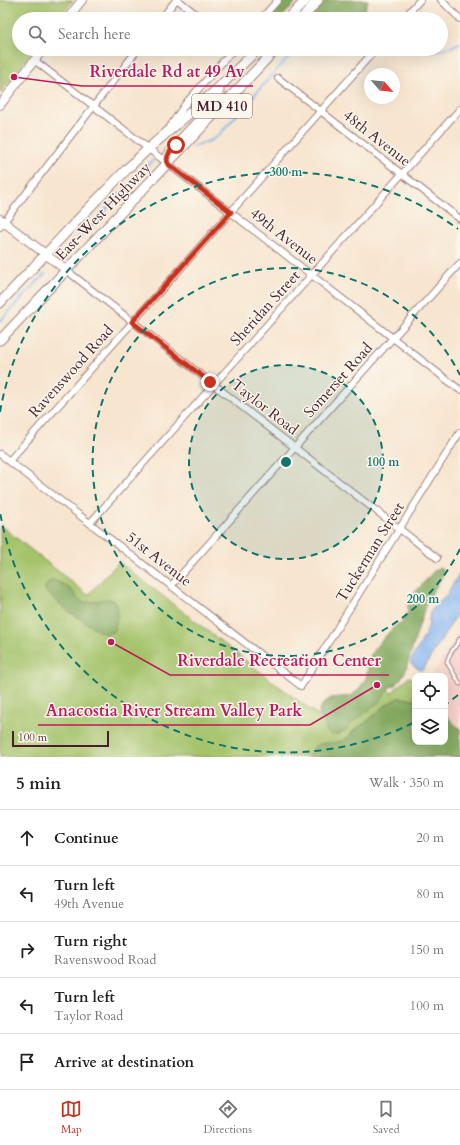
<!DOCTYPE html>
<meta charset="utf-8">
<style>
body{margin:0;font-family:Cardo,serif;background:#f6f6f6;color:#222}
.controls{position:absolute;right:12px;bottom:12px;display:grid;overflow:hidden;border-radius:8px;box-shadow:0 4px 16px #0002}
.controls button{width:36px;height:36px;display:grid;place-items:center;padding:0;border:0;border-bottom:1px solid #e0e0e0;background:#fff;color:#222;font:20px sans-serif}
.compass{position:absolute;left:364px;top:68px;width:36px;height:36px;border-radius:50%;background:#fff;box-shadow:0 4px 16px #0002;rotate:118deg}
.scale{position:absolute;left:12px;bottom:10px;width:97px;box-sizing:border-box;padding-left:4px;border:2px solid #4a1f2b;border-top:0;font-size:11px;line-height:14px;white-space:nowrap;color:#4a1f2b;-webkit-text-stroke:3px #fbf7ec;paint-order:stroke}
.stop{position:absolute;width:12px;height:12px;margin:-9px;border:3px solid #c8321e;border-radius:50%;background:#fff}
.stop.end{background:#c8321e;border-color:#fff;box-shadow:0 1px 4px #0008}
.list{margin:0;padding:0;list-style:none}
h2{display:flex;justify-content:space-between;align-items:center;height:52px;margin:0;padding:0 16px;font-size:17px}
h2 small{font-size:13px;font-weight:400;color:#767676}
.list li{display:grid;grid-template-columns:26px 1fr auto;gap:12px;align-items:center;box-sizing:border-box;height:56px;padding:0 16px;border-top:1px solid #e0e0e0}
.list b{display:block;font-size:15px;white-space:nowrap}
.list p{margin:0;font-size:13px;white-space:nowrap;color:#767676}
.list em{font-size:13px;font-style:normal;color:#767676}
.icon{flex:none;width:22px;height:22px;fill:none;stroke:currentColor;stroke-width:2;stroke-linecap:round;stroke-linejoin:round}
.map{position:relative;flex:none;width:460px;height:757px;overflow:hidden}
.search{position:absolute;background:#fff;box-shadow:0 4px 16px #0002;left:12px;right:12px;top:12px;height:44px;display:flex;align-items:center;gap:10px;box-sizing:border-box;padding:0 14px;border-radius:22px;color:#767676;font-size:15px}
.sheet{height:332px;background:#fff}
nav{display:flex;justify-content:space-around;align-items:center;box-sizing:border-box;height:56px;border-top:1px solid #e0e0e0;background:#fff;font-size:11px;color:#767676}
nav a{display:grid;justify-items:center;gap:2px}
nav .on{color:#c8321e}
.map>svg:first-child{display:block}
.built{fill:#f7d0cb}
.green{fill:#a4c36b;stroke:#77714b}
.forest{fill:#83a95f;stroke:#666445}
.water{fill:#86b6f1;stroke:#686a8e}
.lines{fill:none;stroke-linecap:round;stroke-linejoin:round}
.stream{stroke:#86b6f1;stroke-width:2}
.lane-casing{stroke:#a0827d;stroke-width:5}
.street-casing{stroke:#a0827d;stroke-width:8}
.secondary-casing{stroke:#a0827d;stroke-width:10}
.primary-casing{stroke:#a0827d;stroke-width:11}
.lane{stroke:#fff;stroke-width:3}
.street{stroke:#fff;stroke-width:6}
.secondary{stroke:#fff;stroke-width:8}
.primary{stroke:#fff;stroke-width:9}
.route{stroke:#c8321e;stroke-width:5}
.ring{fill:none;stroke:#0f766e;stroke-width:2;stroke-dasharray:7 5}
.labels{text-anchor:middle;stroke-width:3;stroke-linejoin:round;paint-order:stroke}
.shield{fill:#fbf7ec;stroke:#7f6065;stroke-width:1}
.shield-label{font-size:14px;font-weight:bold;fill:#4a1f2b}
.street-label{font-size:15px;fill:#4a1f2b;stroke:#fbf7ec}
.centre{fill:#0f766e;stroke:#fbf7ec;stroke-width:2}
.ring-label{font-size:12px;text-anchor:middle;font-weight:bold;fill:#0f766e;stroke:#fbf7ec;stroke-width:3;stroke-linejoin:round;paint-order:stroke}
.leader{fill:none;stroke:#c2185b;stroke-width:1.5}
.callout-dot{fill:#c2185b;stroke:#fbf7ec;stroke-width:1.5}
.callout-label{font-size:16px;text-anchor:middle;font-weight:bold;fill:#c2185b;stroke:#fbf7ec;stroke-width:3;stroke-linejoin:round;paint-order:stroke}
</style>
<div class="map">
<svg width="460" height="757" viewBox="0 0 460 757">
<rect width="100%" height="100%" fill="#fbf7ec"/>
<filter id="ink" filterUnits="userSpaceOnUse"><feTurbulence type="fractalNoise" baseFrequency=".025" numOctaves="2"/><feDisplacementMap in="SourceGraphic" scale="8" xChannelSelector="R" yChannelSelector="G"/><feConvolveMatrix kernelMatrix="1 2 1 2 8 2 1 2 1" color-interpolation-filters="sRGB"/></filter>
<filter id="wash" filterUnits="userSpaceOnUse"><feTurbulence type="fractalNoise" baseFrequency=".012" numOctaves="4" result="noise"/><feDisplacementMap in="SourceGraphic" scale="16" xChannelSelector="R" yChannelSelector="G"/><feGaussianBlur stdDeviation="0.9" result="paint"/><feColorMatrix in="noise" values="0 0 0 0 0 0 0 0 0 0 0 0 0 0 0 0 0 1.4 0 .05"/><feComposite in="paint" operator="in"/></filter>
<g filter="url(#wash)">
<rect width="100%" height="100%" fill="#f7e5cf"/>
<path class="built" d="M460,630V733L445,719V676H432Z"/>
<path class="green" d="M0,0H73L58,19H19V49H34L0,93Z
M0,525L88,595L119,562L272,681L335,728L405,616L416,603L388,689L391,693L409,677L415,679V742H445L460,757H0Z"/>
<path class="forest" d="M282,0H298L280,19H265Z
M326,0H368L364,12L366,19H310Z
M439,567L443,569V575L426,603L405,672L397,684L389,688L379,702L364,714L355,720L346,730L339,734L331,735L327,732L324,720L320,715L319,710L324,703L331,698L351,696L362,687L366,678L370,657L374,649L393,628L404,620L408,613V604L412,595L421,586L433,572Z
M53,580C59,582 65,585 70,589C75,593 76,599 83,602C90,604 103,598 111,599L117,604C118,614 117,622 114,631L107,634L99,631L68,611L46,592L45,587L48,583Z
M398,698L415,699V742H445V714L452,722L460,729V757H308L315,746L324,743H332L342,741L349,737L355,729L364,724L386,705Z"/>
<path class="water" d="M460,573V609L425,666L423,669L420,670L411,664V660L420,645L428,628L430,611L445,597Z"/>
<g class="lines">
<path class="stream" d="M387,49C412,51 437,55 460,43
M192,147L212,140L220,134L281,65L291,55L299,49
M63,255L153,160
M0,321L45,274"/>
</g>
</g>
<g filter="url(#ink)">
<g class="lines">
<g class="lane-casing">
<path id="lane" d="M460,639L450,654L447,662L460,684"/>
</g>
<g class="street-casing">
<path id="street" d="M178,0L202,19
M441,0L460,19
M161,19L176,0
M261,19L278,0
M403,19L420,0
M34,60L460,390
M278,78L460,219
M169,128L186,103L234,49
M0,227L138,49
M66,270L437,558
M0,454L301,686L460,432
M9,461L376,49
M90,523L460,109
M171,586L460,263"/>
</g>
<g class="secondary-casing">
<path id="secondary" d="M67,19L82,0
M0,105L43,49
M0,219L66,270"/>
</g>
<g class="primary-casing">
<path id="primary" d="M288,19L306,0
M302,19L318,0
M168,163L167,158L172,149L201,118L219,91
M0,303L86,211L128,168L149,148L214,92L258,49
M0,340L276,49"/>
</g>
<use href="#lane" class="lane"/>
<use href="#street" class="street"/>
<use href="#secondary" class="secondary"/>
<use href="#primary" class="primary"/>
</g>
</g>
<g class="lines" filter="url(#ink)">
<path class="route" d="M176,145C171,150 165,156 168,164L231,212L132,322L210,382"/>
</g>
<circle cx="286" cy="462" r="97" fill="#0f766e" fill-opacity=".12"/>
<g class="ring">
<circle cx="286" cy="462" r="97"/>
<path d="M460 549A194 194 0 1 1 460 375"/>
<path d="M458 695A290 290 0 0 1 446 704M413 723A290 290 0 0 1 0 512M0 412A290 290 0 0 1 458 229"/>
</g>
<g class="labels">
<rect class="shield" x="192" y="94" width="60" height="24" rx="3"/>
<g class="shield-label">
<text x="222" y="111">MD 410</text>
</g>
<g class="street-label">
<text transform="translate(377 138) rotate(38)" y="5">48th Avenue</text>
<text transform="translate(103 211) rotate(-46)" y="5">East-West Highway</text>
<text transform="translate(284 236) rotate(38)" y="5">49th Avenue</text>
<text transform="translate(265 308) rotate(-48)" y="5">Sheridan Street</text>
<text transform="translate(71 371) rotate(-48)" y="5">Ravenswood Road</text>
<text transform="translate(338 380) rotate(-48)" y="5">Somerset Road</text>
<text transform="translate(265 407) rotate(38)" y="5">Taylor Road</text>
<text transform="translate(370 552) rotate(-58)" y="5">Tuckerman Street</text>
<text transform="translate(159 559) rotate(38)" y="5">51st Avenue</text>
</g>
</g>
<circle cx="286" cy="462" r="6" class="centre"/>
<g class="ring-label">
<text x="286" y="176">300 m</text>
<text x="383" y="466">100 m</text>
<text x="423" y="603">200 m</text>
</g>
<path class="leader" d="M14 77L82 86H253M111 642L170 675H389M377 685L310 725H38"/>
<g class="callout-dot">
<circle cx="14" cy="77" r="4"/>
<circle cx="111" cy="642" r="4"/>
<circle cx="377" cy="685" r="4"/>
</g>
<g class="callout-label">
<text x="167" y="77">Riverdale Rd at 49 Av</text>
<text x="279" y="666">Riverdale Recreation Center</text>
<text x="174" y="716">Anacostia River Stream Valley Park</text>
</g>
</svg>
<div class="controls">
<button><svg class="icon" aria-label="locate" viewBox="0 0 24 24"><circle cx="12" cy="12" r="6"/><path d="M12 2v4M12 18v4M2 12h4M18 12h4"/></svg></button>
<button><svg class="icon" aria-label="layers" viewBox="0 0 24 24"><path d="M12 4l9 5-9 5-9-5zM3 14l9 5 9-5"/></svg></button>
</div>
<svg class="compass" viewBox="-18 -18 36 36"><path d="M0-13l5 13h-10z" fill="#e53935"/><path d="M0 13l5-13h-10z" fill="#767676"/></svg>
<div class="scale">100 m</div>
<div class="stop" style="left:176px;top:145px"></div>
<div class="stop end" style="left:210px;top:382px"></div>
<div class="search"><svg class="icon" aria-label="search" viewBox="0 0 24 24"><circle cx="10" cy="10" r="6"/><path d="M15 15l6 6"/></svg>Search here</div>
</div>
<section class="sheet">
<h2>5 min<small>Walk · 350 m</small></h2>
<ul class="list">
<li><svg class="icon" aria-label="ahead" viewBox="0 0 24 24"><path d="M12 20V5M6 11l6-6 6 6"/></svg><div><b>Continue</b></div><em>20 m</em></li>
<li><svg class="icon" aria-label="left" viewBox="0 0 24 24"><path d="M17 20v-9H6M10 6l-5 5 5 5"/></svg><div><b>Turn left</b><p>49th Avenue</p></div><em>80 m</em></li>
<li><svg class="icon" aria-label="right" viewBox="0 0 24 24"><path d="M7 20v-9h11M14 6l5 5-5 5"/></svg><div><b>Turn right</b><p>Ravenswood Road</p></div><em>150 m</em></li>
<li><svg class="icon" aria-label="left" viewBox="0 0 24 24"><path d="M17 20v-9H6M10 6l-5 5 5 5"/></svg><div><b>Turn left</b><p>Taylor Road</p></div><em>100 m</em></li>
<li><svg class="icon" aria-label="arrive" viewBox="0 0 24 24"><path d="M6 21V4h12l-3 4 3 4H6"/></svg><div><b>Arrive at destination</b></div></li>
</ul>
</section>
<nav>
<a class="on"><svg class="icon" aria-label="map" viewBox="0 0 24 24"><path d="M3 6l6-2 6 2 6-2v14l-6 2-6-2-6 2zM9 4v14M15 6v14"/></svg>Map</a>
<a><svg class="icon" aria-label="directions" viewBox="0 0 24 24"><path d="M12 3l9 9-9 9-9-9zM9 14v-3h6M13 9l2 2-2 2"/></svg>Directions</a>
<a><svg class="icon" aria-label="saved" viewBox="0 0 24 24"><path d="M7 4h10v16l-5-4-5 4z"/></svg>Saved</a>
</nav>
